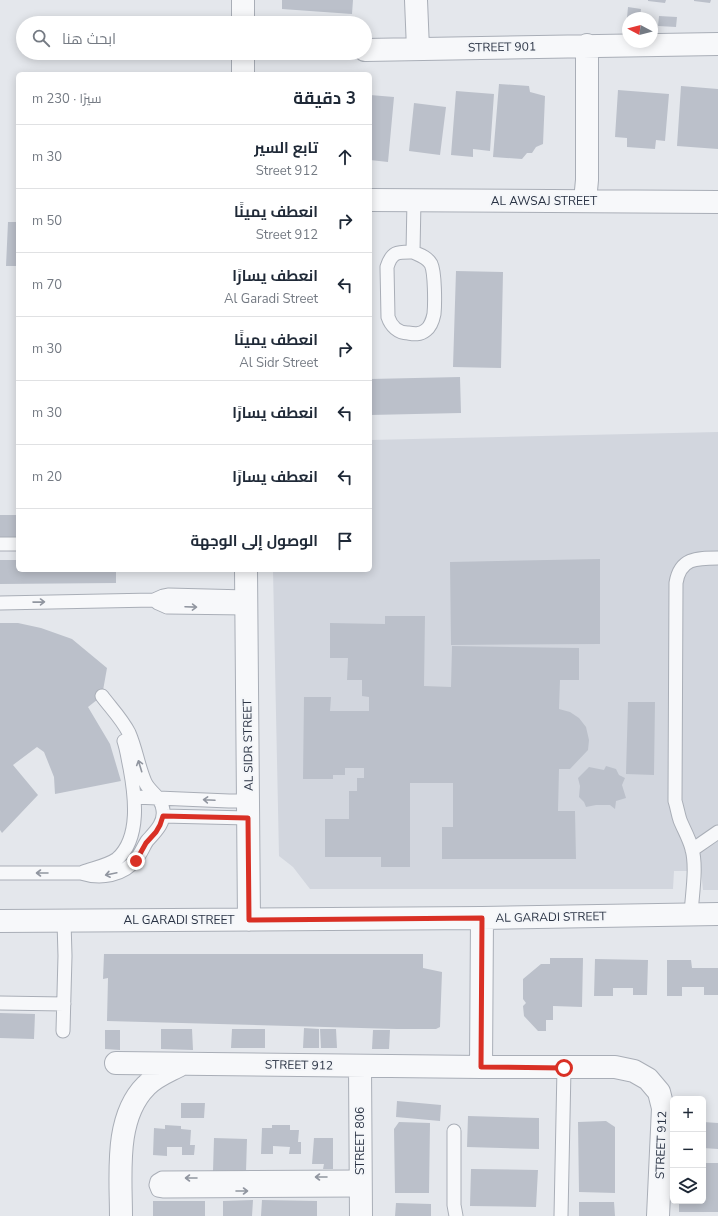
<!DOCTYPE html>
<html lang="ar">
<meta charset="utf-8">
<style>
body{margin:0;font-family:"Nunito Sans",Cairo,sans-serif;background:#f6f6f7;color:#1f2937;direction:rtl}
.controls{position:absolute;right:12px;bottom:12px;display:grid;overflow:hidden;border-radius:6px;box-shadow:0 2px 10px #0003}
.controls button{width:36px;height:36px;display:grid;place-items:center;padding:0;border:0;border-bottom:1px solid #e0e1e3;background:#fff;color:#1f2937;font:20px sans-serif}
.compass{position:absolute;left:622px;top:12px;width:36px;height:36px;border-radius:50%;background:#fff;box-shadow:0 2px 10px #0003;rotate:277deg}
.stop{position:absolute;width:12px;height:12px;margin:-9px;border:3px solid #d93025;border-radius:50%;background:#fff}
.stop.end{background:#d93025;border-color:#fff;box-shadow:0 1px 4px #0008}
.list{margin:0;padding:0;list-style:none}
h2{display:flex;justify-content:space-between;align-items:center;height:52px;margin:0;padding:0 16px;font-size:17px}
h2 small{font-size:13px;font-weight:400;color:#747a83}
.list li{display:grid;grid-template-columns:26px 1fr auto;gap:12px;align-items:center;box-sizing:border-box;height:64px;padding:0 16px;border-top:1px solid #e0e1e3}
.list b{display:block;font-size:15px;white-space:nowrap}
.list p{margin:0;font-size:13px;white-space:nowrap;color:#747a83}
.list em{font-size:13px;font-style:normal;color:#747a83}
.icon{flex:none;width:22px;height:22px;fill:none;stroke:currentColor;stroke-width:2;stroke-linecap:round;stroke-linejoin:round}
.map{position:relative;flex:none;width:718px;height:1216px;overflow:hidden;direction:ltr}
.search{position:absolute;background:#fff;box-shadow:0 2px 10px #0003;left:16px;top:16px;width:356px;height:44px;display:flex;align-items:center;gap:10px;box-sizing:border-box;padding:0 14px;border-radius:22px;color:#747a83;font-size:15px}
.panel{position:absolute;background:#fff;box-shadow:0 2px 10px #0003;left:16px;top:72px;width:356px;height:500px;border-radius:6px;direction:rtl}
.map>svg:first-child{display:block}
.built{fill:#d2d6de}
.building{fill:#bbc0ca}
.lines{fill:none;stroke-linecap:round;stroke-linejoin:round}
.service-casing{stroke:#a9aeb7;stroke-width:15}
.minor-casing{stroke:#a9aeb7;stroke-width:24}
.service{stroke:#f7f8fa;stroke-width:13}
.minor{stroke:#f7f8fa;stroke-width:22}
.oneway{stroke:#9196a0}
.route{stroke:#d93025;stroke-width:5}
.labels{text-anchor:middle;stroke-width:4;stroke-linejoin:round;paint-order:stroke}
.street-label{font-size:12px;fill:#2b3445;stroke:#f4f6f9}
</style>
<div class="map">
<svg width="718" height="1216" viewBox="0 0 718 1216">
<rect width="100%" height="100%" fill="#e4e7ec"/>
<path class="built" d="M718,432V890H703L701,871H674L673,889H310L293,867L279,856L273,570H370V440Z"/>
<path class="building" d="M282,0H353L352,14L282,9Z
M648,0H666L665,3L648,1Z
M694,0H711L710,3L694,1Z
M628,7L641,9L640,18H627Z
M659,16L677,17L676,27L658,26Z
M499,84L529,86L530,92L545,96L543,144L536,147L532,153H527L522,159L493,157Z
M681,86L718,89V149L677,146Z
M618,90L669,94L665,141L656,140L655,149L627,147V138L615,137Z
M456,91L494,94L490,151L473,149V157L451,155Z
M370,95L394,97L388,162L370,160Z
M414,103L446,107L440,155L409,151Z
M8,222H18V266H6Z
M456,271L503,272L501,368L453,367Z
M460,377L461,413L370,415V379Z
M0,515H18V542H0Z
M600,559V644L451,645L450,562Z
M0,560H18V570H116V583L0,584Z
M385,616H425L424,686L451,687L452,646L579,648V680H560L559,709L570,712L579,718L586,727L589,740L588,750L570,769H559L558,811H575L576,859H442V827H453V783H410V867H381V857H325V819H349V791H357V778H364V768H345V775H333V779H303L304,697H331L330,711H369V697L362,696V680H347L348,658H330V623L385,624Z
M0,623H18L41,628L72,639L107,668L102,696L88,707L110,744L121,781L55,794L54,777L44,752L37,747L13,765L38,795L2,833L0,830Z
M628,702H655L654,775L626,774Z
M606,766L616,769L619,775L625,778L622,785L626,798L616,801L615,809L610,805H596L586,807L584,802L579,797L580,786L578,778L589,767L604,770Z
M104,954H423V968L442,972L440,1027L436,1029H397L107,1021L108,978L103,979Z
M550,958H583L582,1007L553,1006V1020H546V1031H538L524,1016L523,1006L526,1003L523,999V979L541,964H550Z
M595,959L648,960L647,995H633V988H613V996H594Z
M667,960H691L692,968H718V995H704V987H682V996H667Z
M0,1013L35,1014L34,1039L0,1038Z
M304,1028L319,1029V1048H303Z
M161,1029H192L193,1050L161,1049Z
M232,1029H265V1048H231Z
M320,1029H336L337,1048H321Z
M105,1030H120V1050L105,1049Z
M373,1030H390L389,1049H372Z
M397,1101L441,1105L440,1121L396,1117Z
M181,1103H205L204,1118H181Z
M468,1116L539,1118V1149L467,1147Z
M606,1121L615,1127V1193L579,1192L578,1122Z
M399,1122L430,1123L429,1193H395L394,1129Z
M703,1122L718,1123V1149L703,1148Z
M165,1125L181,1126V1129L191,1130L190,1145H195L194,1155H182V1147H167V1156L153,1155L154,1128L165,1129Z
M272,1125H290V1130H299L298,1142H301V1154H289L290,1147L273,1146V1154H261L262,1128H272Z
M214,1138L247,1139L246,1172L213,1171Z
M314,1138H333V1169H323L324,1164H312Z
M703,1163H718V1212H679V1201H703Z
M471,1169L538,1170L536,1207L470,1206Z
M253,1200L252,1216H223V1201Z
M262,1200L317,1201V1216H261Z
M153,1201H205V1216H153Z
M579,1202H614L615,1216H579Z
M396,1203L431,1204V1216H395Z"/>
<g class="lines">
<g class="service-casing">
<path id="service" d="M413,252C420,255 427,257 431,264C435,272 435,304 434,314C433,319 430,327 426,330C420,335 414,334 408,333C398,333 391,326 388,317L387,267C392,251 398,252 413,252L414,200
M0,544H18
M154,600L158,603L167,607L247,608
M0,603L154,600L163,596L168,595L247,597
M134,797L229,801H248
M163,816L248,818
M692,850L718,832
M83,872C94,868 107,866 117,859C141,838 135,795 130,768C128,759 127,750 124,741
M0,873H81C100,879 124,876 136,859C141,854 143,847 147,841C155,832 165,823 163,810C162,797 150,793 145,782C138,766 136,749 129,733C122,719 111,708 102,696
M691,915C692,894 697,868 692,849C689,838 684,830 680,820C678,814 677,807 675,801L676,583C680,558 696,558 718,558
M0,1003L64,1004
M63,1031L65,956L64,921
M454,1131V1205L456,1216
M360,1177L162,1178L157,1181L156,1185L158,1190L164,1191L361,1190
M561,1216L564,1068"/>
</g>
<g class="minor-casing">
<path id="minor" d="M243,0V23
M416,0L418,49
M365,50L718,44
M243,53V74
M370,200L718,202
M585,201L587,180V45
M246,570L249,920
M0,921L482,918L718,914
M116,1063L481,1067H615L634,1071L648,1079L659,1092L663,1108L658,1216
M360,1066L361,1216
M481,1067L482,918
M121,1216C121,1175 114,1118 146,1086C155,1076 169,1071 180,1065"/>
</g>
<use href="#service" class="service"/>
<use href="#minor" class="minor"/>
</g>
<defs><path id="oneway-shaft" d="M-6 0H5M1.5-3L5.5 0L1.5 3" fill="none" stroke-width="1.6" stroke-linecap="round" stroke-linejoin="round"/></defs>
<g class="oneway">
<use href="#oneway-shaft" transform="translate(39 602) rotate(-1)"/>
<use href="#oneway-shaft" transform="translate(191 607) rotate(2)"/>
<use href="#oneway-shaft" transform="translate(140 766) rotate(-107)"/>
<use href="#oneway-shaft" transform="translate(209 800) rotate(-177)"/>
<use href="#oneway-shaft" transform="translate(42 873) rotate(-180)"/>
<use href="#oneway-shaft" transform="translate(111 874) rotate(168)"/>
<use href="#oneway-shaft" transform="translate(321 1177) rotate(180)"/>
<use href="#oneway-shaft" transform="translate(191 1178) rotate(180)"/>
<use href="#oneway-shaft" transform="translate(242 1191)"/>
</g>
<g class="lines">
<path class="route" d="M136,861L146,843L156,832L160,825L163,816L248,818L249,920L482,918L481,1067L564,1068"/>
</g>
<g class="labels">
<g class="street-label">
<text transform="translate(502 47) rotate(-1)" y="4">STREET 901</text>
<text x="544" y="205">AL AWSAJ STREET</text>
<text transform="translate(248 745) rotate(-91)" y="4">AL SIDR STREET</text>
<text transform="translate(551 917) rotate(-1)" y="4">AL GARADI STREET</text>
<text x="179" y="924">AL GARADI STREET</text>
<text transform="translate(299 1065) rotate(1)" y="4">STREET 912</text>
<text transform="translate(360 1141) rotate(-90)" y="4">STREET 806</text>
<text transform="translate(661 1145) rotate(-88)" y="4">STREET 912</text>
</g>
</g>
</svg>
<div class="controls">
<button>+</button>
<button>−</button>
<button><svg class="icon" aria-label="layers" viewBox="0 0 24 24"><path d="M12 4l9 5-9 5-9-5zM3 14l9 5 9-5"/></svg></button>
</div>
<svg class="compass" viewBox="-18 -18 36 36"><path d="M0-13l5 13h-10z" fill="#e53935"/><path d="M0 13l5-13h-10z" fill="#747a83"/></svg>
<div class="stop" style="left:564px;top:1068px"></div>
<div class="stop end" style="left:136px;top:861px"></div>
<div class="search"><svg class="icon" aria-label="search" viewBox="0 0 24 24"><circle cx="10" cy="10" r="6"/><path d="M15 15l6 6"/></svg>ابحث هنا</div>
<section class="panel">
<h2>3 دقيقة<small>سيرًا · 230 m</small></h2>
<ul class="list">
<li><svg class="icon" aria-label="ahead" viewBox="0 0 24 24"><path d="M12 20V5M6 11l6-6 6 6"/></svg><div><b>تابع السير</b><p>Street 912</p></div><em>30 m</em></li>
<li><svg class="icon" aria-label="right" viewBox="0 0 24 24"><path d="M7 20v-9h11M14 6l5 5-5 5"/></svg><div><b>انعطف يمينًا</b><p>Street 912</p></div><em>50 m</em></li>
<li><svg class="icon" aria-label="left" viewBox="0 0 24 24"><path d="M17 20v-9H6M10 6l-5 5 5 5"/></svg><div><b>انعطف يسارًا</b><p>Al Garadi Street</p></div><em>70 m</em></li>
<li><svg class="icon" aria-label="right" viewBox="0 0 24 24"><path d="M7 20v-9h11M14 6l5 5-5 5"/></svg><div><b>انعطف يمينًا</b><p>Al Sidr Street</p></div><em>30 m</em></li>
<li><svg class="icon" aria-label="left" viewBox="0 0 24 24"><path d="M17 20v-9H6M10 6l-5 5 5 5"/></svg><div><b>انعطف يسارًا</b></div><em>30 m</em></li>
<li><svg class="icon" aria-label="left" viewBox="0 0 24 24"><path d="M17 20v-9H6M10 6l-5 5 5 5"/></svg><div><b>انعطف يسارًا</b></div><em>20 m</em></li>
<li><svg class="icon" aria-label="arrive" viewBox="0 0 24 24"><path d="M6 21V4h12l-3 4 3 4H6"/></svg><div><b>الوصول إلى الوجهة</b></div></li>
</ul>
</section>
</div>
